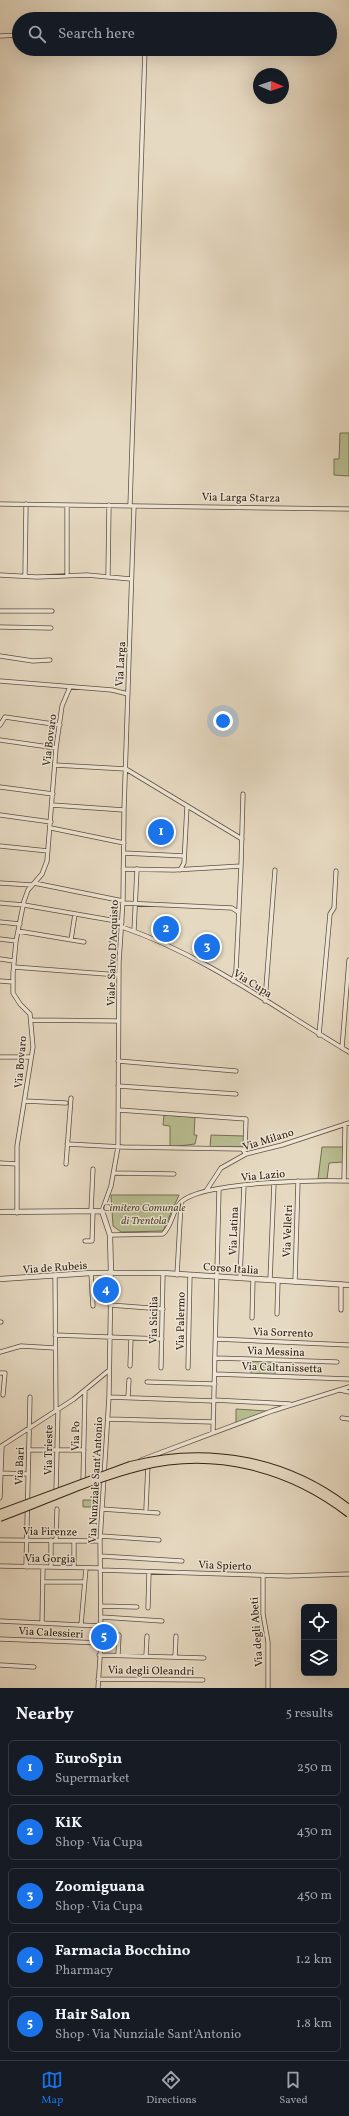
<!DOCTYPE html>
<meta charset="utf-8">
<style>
body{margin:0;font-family:Vollkorn,serif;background:#242831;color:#f1f3f6}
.controls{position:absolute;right:12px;bottom:12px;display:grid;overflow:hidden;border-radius:6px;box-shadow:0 4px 16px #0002}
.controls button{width:36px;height:36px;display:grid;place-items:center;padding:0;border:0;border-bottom:1px solid #363941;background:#171b24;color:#f1f3f6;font:20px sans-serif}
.compass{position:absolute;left:253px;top:68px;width:36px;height:36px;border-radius:50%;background:#171b24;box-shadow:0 4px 16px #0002;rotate:92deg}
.you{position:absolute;left:223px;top:721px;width:14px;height:14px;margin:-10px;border:3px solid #fff;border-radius:50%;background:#1a73e8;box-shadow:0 0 0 6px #1a73e833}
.badge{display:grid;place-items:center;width:26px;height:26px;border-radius:50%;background:#1a73e8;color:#fff;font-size:13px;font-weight:700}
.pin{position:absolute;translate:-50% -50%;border:2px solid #fff;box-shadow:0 1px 4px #0006}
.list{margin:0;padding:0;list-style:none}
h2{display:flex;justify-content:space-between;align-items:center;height:52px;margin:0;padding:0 16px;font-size:17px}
h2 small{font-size:13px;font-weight:400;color:#9ea1a6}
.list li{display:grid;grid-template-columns:26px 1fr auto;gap:12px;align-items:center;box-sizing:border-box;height:56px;margin:0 8px 8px;padding:0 8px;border:1px solid #363941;border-radius:6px}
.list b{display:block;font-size:15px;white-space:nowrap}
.list p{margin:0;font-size:13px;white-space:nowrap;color:#9ea1a6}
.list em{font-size:13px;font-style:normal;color:#9ea1a6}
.icon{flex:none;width:22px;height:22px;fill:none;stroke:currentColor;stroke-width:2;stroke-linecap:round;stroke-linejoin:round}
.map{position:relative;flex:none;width:349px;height:1688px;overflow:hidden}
.search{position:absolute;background:#171b24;box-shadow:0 4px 16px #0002;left:12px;right:12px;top:12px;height:44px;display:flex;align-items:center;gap:10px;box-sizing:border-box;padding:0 14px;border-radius:22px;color:#9ea1a6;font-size:15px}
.sheet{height:372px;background:#171b24}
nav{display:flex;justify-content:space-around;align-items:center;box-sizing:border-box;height:56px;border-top:1px solid #363941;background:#171b24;font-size:11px;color:#9ea1a6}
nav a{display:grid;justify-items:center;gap:2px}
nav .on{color:#1a73e8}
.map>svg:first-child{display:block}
.green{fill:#b8be91;stroke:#747052}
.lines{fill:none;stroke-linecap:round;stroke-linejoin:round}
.minor-casing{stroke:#5e503e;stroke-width:5}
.tertiary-casing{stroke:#5e503e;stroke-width:6}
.minor{stroke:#efe6d7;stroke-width:3.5}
.tertiary{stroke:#efe6d7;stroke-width:4.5}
.trunk-bridge-casing{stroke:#302213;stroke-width:8;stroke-linecap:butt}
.trunk-bridge{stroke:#e6d9c1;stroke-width:6}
.labels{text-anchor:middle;stroke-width:3;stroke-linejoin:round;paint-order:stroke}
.street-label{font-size:11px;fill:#302213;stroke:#efe6d7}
.park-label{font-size:11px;font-style:italic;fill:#524932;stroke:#efe6d7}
</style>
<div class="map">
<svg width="349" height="1688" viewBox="0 0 349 1688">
<rect width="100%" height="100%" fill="#e6d9c1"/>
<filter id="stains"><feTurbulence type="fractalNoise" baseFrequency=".005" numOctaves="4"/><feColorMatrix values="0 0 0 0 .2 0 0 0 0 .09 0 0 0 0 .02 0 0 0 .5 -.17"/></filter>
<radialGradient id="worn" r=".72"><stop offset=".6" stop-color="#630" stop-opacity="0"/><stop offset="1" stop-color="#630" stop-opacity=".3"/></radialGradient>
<path class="green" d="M340,433H349V476L334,475V459H339Z
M164,1115L195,1117L194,1135H197L195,1144L170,1147V1126L163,1125Z
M211,1135L244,1136L243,1147H210Z
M322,1147H344L343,1162L329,1163L327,1179H318Z
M111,1195H179L163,1231L121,1232L113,1226Z
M252,1360L276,1361L275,1375L251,1374Z
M236,1409L267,1411V1412L236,1423Z
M83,1500H96V1507H83Z"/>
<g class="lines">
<g class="minor-casing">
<path id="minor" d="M0,36L19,35
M0,504L349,509
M130,506L145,49
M0,575L37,577L87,575L131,579
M67,575V505
M25,576L26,504
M108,576L109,505
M0,611H52
M0,627L51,628
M0,656L33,661L50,660
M0,681L112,690L128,694
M0,725L5,717L60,725
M0,740L56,748
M55,765L126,769L242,839
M0,787L53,794
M52,805L124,810
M0,815L51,822
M51,828L124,843
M0,846L48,851
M124,853L184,856
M241,866L243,794
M123,869L174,870L241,866L236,971L233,981
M180,870L184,863L187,806
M0,883L32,885
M34,883L123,901
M0,903L24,905L122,922
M123,903L232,908L238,912
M0,922L20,924
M122,927C204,955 275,1008 349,1052
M18,931L84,942
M134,931L137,869
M0,939L16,941
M71,940L75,914
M0,959L14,961
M14,967L119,975
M0,981L13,982
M265,1001L275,870
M31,1020L118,1021
M319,1035L330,914L334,908L336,871
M342,1048L349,960
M0,1057H30
M118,1061L236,1071
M118,1086L236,1094
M25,1101L66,1103
M119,1110L246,1119L245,1150
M67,1144L123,1147L242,1149L246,1154
M0,1163L17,1164
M66,1164L71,1098
M115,1173L174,1174
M344,1181L345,1124
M206,1191L221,1168L246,1154L282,1145L349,1123
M91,1211L93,1169
M102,1211L111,1186L118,1147L119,962L123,901L124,810L134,506
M17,1213V1146L33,1047L30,1014L20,1004L13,993V973L16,941L24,901L28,890L42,874L47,861L56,748L62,706L70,687
M110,1235L163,1234C172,1226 172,1211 181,1202C203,1181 317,1180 349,1181
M85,1241H92L93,1211
M91,1273L93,1306
M177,1275L181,1203
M55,1276L56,1410
M240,1278L244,1185
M270,1280L274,1183
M295,1282L298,1181
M110,1305L163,1309
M341,1310V1284
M277,1314L278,1281
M252,1318L253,1279
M0,1322H1
M55,1335L162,1339
M216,1339L349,1345
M0,1352L21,1346L55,1348
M215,1358L337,1362
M130,1366L131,1338
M161,1368L163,1273
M188,1368L190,1275
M0,1373H5L3,1395
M215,1374L349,1379
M147,1382L215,1384
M340,1390L349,1392
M109,1397L214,1401
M128,1397L129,1380
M214,1400L290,1404
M342,1418L349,1419
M108,1419L213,1422
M213,1432L219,1189
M0,1447L74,1399L108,1371
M29,1450H84
M141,1460L272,1411L349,1387
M0,1473L28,1474
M83,1482L85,1390
M56,1492L58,1409
M0,1498L2,1446
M102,1509L158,1513
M146,1509L148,1464
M101,1536L159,1540
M0,1540L100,1541
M56,1541L57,1509
M100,1556L182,1561
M0,1566L100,1568
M26,1567L30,1397
M51,1567V1540
M74,1567V1541
M100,1570L288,1576L349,1574
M263,1575V1614L268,1642V1688
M43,1582H84
M101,1606L137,1607
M148,1608L149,1572
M101,1617L162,1621
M0,1621L100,1626
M42,1623L43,1567
M81,1625L86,1568
M0,1639L101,1643
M99,1655L204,1658
M118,1655L119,1635
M146,1656L147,1636
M175,1657L176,1636
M0,1665L34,1667
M98,1679L203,1680
M98,1688L101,1643L100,1541L109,1397L111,1273"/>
</g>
<g class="tertiary-casing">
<path id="tertiary" d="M0,1212L102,1211L110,1235L111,1273
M0,1279L91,1273H163L349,1285"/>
</g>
<use href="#minor" class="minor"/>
<use href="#tertiary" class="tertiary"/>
<g class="trunk-bridge-casing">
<path id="trunk-bridge" d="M0,1513L130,1465C207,1445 286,1459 349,1508
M0,1518C46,1501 92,1479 140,1467C214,1448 290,1468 349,1514"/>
</g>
<use href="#trunk-bridge" class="trunk-bridge"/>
</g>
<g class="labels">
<g class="street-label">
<text transform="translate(241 497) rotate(1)" y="4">Via Larga Starza</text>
<text transform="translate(120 664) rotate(-87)" y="4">Via Larga</text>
<text transform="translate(49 740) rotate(-83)" y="4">Via Bovaro</text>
<text transform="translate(112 953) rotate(-88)" y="4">Viale Salvo D'Acquisto</text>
<text transform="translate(253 983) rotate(32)" y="4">Via Cupa</text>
<text transform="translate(20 1062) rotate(-85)" y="4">Via Bovaro</text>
<text transform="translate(268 1139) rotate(-17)" y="4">Via Milano</text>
<text transform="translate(263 1175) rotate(-5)" y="4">Via Lazio</text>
<text transform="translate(233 1231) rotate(-88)" y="4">Via Latina</text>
<text transform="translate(287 1231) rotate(-88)" y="4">Via Velletri</text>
<text transform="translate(55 1267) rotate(-4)" y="4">Via de Rubeis</text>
<text transform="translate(231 1268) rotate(4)" y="4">Corso Italia</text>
<text transform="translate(153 1320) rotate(-89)" y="4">Via Sicilia</text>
<text transform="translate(180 1321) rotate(-89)" y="4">Via Palermo</text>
<text transform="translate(283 1332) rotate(2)" y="4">Via Sorrento</text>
<text transform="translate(276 1351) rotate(2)" y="4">Via Messina</text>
<text transform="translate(282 1367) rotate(2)" y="4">Via Caltanissetta</text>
<text transform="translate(75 1436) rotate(-89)" y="4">Via Po</text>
<text transform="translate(48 1450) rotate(-89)" y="4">Via Trieste</text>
<text transform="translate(19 1466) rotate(-88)" y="4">Via Bari</text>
<text transform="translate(95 1480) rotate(-87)" y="4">Via Nunziale Sant'Antonio</text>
<text transform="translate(50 1531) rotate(1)" y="4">Via Firenze</text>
<text transform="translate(50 1558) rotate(1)" y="4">Via Gorgia</text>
<text transform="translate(225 1565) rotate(2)" y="4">Via Spierto</text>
<text transform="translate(51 1632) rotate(3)" y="4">Via Calessieri</text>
<text transform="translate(256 1632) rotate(-94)" y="4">Via degli Abeti</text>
<text transform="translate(151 1670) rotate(1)" y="4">Via degli Oleandri</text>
</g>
<g class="park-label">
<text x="144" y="1211">Cimitero Comunale<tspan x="144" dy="13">di Trentola</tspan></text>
</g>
</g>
<rect width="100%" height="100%" filter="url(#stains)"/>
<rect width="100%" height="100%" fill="url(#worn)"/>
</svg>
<div class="controls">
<button><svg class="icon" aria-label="locate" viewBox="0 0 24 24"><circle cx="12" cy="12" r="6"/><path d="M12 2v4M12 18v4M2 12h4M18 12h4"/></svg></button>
<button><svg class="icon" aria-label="layers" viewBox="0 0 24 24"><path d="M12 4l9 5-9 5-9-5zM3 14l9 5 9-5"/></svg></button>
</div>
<svg class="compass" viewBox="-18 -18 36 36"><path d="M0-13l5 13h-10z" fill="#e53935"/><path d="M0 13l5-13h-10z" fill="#9ea1a6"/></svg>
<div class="you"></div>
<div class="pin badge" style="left:161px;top:832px">1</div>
<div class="pin badge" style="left:166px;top:929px">2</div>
<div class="pin badge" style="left:207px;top:947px">3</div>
<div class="pin badge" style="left:106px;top:1290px">4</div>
<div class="pin badge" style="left:104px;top:1637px">5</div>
<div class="search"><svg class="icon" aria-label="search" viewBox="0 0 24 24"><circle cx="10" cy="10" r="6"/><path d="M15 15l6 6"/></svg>Search here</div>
</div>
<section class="sheet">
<h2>Nearby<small>5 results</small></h2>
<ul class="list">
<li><span class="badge">1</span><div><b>EuroSpin</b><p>Supermarket</p></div><em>250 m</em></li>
<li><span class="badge">2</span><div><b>KiK</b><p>Shop · Via Cupa</p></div><em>430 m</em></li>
<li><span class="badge">3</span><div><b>Zoomiguana</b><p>Shop · Via Cupa</p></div><em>450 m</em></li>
<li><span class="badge">4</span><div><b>Farmacia Bocchino</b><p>Pharmacy</p></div><em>1.2 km</em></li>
<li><span class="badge">5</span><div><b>Hair Salon</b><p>Shop · Via Nunziale Sant'Antonio</p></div><em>1.8 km</em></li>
</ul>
</section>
<nav>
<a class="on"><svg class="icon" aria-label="map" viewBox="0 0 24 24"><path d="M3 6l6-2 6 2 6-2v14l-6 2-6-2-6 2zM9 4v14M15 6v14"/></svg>Map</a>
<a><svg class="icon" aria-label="directions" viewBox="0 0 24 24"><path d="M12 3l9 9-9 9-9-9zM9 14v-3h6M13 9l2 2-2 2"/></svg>Directions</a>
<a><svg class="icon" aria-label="saved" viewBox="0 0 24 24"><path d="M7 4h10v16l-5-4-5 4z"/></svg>Saved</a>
</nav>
